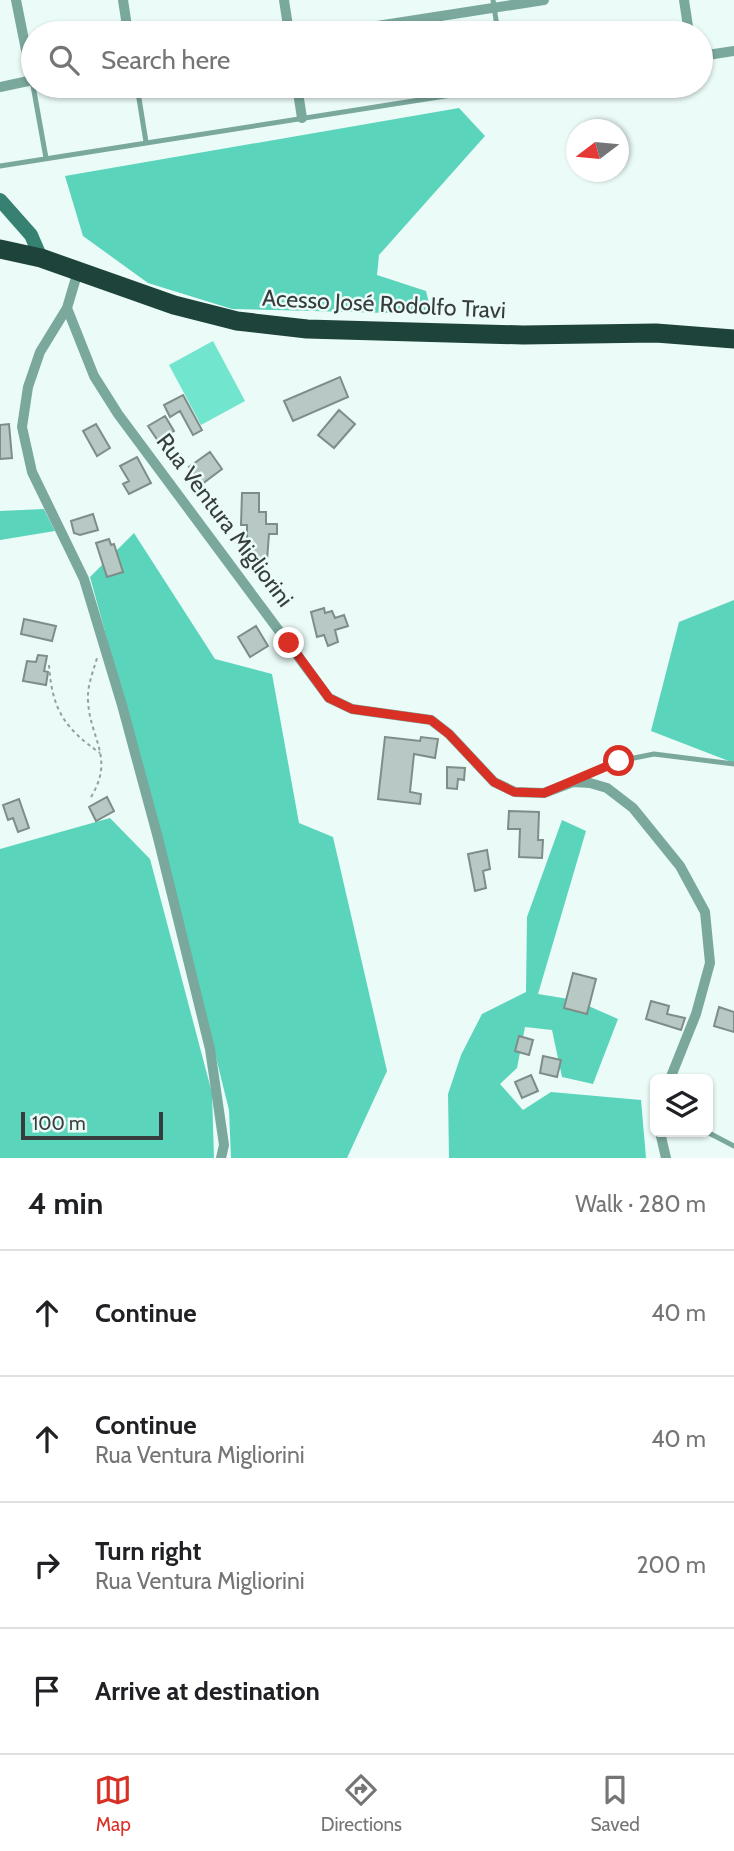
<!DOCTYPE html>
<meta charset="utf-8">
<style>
body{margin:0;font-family:Cabin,sans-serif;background:#f6f6f6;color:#202124}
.controls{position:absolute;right:21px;bottom:21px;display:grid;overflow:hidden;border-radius:10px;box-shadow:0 2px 5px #0004}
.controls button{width:63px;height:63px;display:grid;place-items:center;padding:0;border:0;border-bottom:2px solid #e0e0e0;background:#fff;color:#202124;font:35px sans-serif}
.compass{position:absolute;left:566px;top:119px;width:63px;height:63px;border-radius:50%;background:#fff;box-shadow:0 2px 5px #0004;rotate:254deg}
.scale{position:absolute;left:21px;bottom:18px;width:142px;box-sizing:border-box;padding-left:7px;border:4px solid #373d3c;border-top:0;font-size:19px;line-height:24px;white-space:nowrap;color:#373d3c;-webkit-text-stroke:5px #ebfbf7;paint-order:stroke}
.stop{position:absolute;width:21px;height:21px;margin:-16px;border:5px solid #d93025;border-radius:50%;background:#fff}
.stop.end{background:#d93025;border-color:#fff;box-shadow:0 2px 7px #0008}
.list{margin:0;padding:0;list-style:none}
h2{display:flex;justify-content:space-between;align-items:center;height:91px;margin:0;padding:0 28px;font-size:30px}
h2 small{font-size:23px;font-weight:400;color:#757577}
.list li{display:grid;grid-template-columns:46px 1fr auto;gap:21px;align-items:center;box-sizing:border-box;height:126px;padding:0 28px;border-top:2px solid #e0e0e0}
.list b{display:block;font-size:26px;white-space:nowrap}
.list p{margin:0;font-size:23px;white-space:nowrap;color:#757577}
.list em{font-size:23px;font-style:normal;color:#757577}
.icon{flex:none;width:38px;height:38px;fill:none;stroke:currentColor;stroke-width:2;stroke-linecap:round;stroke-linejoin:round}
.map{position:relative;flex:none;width:734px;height:1158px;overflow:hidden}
.search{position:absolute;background:#fff;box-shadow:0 2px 5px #0004;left:21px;right:21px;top:21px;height:77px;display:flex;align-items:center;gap:18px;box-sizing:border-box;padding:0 24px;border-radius:38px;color:#757577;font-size:26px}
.sheet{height:595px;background:#fff}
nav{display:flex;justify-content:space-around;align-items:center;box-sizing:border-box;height:98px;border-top:2px solid #e0e0e0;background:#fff;font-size:19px;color:#757577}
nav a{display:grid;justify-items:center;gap:4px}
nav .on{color:#d93025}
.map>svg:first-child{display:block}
.green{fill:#71e5cd}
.forest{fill:#5bd4bc}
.building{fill:#b8c8c4;stroke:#7f8d89;stroke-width:2}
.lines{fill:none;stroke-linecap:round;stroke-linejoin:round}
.path{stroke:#95a09d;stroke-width:2;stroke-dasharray:3.5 3.5;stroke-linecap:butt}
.lane{stroke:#7aa89d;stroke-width:5}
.street{stroke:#7aa89d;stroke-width:10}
.secondary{stroke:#378172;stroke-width:14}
.highway{stroke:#1d433b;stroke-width:19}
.route{stroke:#d93025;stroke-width:9}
.labels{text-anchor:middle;stroke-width:5;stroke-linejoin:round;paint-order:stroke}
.street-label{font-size:23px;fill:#373d3c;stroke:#ebfbf7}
</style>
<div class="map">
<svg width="734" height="1158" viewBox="0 0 734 1158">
<rect width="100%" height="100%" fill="#ebfbf7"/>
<path class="green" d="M213,341L245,401L201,425L169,365Z"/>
<path class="forest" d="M459,108L485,136L379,255L377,275L426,291L431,311L389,313L232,309L148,283L83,236L65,176Z
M44,509L55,531L0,540V511Z
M134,533L215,659L272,674L299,823L333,837L387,1071L347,1158H231L229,1110L162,839L90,577Z
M734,600V763L651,731L679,622Z
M110,818L150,859L212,1093L214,1158H0V849Z
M562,820L586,831L538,994L575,1000L618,1019L593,1084L562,1077L552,1030L525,1027L517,1068L500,1084L523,1110L551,1092L641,1100L646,1158H449L448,1094L461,1055L482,1014L526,992L527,917Z"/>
<path class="building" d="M340,377L348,397L293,421L284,401Z
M183,395L202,430L193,435L180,411L170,417L164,405Z
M339,410L355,424L334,448L318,435Z
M165,416L174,431L158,441L148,426Z
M9,424L12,458L0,459V425Z
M96,424L110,448L97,456L83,431Z
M210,452L222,469L202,484L189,467Z
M137,457L151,483L129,494L123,484L129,481L120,466Z
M242,493H259V512H266V524H277V534H269L267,560L247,558V525H241Z
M93,514L98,530L80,535L74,533L71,521Z
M109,539L111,545L114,544L123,572L107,577L96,543Z
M324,608L325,613L332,611L335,618L344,615L348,626L335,630L338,642L328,646L324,635L317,637L311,612Z
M24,619L56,626L52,641L21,634Z
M256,626L268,646L250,657L238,637Z
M38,655L47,656L44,671L48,672L46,685L23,681L27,661L36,662Z
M385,737L420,741L421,737L438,739L435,758L414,754L410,792L421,794L420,804L378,799Z
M447,767L465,768L464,780L458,779L457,789L447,788Z
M107,797L114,811L96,821L89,807Z
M19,799L29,828L18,832L13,818L8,820L3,805Z
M509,811L539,812L538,840H543L542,858L519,857L520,829H508Z
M487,850L490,869L483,871L486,888L475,891L468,854Z
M573,973L596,979L587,1014L564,1008Z
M651,1001L669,1006L667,1014L685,1018L681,1030L646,1019Z
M719,1007L734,1012V1032L714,1026Z
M519,1036L533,1040L529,1055L515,1051Z
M543,1056L561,1060L557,1077L540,1073Z
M531,1075L538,1091L522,1098L515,1082Z"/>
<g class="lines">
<path class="path" d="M49,665C52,709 64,728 100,753
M91,797C115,758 90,739 88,701C87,686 93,672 97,658"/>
<path class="lane" d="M493,0L498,33
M32,80L46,158
M137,86L146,142
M0,166L509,86
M579,779L619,761L654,754L734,764
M707,1132L734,1146"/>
<path class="street" d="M16,0L32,80
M123,0L128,33
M284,0L289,33
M684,0L689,33
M332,33L544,0
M701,56L734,51
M297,86L302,118
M0,87L33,80
M78,271L67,308L94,376L118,414L329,698L352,709L431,720L449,734L494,782L515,792L544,793L573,782L590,783L607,788L633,808L680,866L705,912L710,963L696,1014L670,1079
M67,308L40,352L28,387L22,427L32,472L84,579L122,705L158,838L210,1049L224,1145L221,1158
M660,1132L666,1158"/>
<path class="secondary" d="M0,200L31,235L41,258"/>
<path class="highway" d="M0,249L41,258L174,305L237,321L307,329L523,335L656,333L734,339"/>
</g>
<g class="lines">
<path class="route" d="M289,643L329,698L352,709L431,720L449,734L494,782L514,792L544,793L619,761"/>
</g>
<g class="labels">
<g class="street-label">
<text transform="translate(384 304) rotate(3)" y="8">Acesso José Rodolfo Travi</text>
<text transform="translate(225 520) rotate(53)" y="8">Rua Ventura Migliorini</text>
</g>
</g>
</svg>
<div class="controls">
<button><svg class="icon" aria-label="layers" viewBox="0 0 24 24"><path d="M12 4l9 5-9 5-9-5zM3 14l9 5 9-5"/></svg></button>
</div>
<svg class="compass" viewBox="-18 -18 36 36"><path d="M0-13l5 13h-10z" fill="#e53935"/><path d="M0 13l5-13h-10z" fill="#757577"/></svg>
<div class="scale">100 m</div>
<div class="stop" style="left:619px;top:761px"></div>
<div class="stop end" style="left:289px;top:643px"></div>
<div class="search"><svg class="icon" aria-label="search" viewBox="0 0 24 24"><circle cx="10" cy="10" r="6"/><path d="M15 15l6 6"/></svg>Search here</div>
</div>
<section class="sheet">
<h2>4 min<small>Walk · 280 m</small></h2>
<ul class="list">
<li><svg class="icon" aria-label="ahead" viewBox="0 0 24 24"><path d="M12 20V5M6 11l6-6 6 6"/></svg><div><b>Continue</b></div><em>40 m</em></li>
<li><svg class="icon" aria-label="ahead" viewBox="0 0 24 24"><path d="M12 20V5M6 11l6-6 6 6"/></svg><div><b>Continue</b><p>Rua Ventura Migliorini</p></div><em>40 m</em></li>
<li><svg class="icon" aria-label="right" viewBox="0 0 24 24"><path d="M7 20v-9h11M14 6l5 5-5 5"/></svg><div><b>Turn right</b><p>Rua Ventura Migliorini</p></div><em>200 m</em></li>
<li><svg class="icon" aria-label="arrive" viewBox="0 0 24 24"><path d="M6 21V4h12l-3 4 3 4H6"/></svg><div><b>Arrive at destination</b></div></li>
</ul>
</section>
<nav>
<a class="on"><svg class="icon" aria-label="map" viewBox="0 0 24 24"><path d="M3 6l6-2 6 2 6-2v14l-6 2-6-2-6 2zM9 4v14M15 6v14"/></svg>Map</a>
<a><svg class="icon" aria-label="directions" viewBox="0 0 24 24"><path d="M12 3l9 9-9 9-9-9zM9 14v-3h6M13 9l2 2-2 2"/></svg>Directions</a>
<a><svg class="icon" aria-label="saved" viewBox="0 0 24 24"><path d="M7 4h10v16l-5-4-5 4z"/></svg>Saved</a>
</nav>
